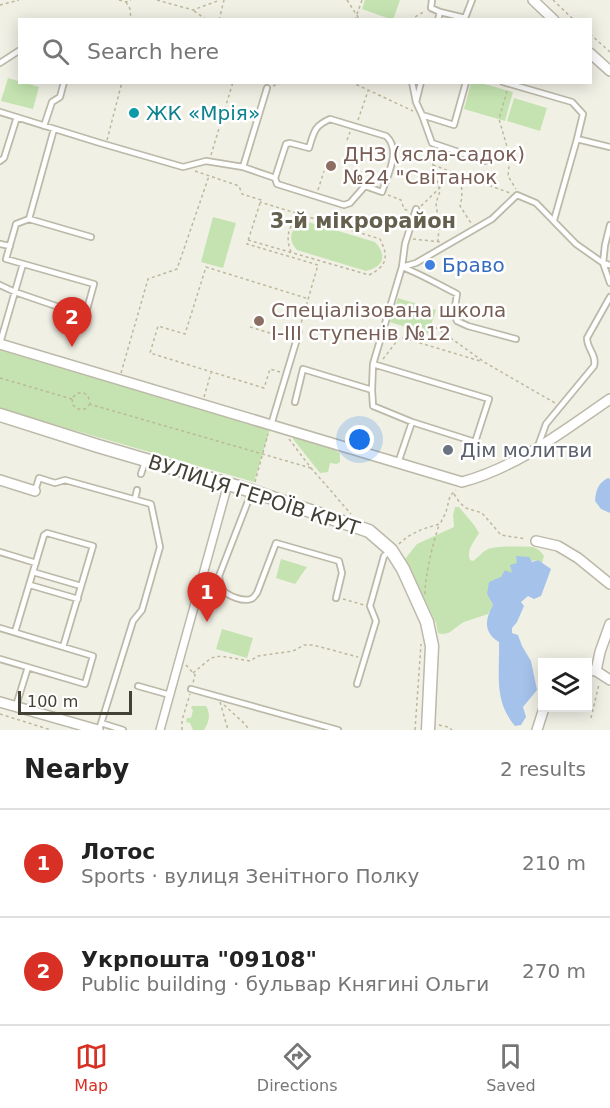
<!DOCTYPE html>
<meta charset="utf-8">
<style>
body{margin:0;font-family:"DejaVu Sans",sans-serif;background:#f6f6f6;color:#222}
.controls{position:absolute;right:18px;bottom:18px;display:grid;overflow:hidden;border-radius:0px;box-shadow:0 3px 15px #0003}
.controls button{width:54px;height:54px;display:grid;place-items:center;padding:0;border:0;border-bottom:2px solid #e0e0e0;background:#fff;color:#222;font:30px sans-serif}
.scale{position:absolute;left:18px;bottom:15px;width:114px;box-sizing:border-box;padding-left:6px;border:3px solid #434035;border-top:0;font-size:16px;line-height:21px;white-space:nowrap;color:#434035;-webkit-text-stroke:4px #fff;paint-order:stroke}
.you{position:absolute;left:360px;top:440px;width:21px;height:21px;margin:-15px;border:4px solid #fff;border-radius:50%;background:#1a73e8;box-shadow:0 0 0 9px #1a73e833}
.badge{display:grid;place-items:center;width:39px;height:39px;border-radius:50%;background:#d93025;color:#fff;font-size:20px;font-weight:700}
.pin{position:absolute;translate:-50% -50px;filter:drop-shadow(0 2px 3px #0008)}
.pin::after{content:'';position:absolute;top:32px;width:21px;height:18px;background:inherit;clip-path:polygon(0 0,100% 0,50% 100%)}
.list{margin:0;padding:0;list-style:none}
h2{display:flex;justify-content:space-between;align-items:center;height:78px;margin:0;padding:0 24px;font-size:26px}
h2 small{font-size:20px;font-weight:400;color:#767676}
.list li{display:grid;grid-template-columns:39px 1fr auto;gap:18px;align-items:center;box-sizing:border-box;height:108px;padding:0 24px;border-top:2px solid #e0e0e0}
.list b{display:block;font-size:22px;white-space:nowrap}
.list p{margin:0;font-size:20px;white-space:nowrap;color:#767676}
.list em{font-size:20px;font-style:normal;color:#767676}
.icon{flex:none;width:33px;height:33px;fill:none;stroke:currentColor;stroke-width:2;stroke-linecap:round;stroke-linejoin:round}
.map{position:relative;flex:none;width:610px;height:730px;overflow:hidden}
.search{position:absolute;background:#fff;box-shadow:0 3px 15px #0003;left:18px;right:18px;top:18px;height:66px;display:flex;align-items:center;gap:15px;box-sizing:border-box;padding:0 21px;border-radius:0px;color:#767676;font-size:22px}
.sheet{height:294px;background:#fff}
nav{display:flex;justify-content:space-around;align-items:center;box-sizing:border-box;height:84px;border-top:2px solid #e0e0e0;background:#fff;font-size:16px;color:#767676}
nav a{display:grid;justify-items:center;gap:3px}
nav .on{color:#d93025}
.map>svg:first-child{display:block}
.green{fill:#c4e3b0}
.water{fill:#a5c2eb}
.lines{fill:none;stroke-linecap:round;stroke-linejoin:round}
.service-casing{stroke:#bcb9a9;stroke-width:8}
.pedestrian-casing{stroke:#bcb9a9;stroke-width:10}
.minor-casing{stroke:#bcb9a9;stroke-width:12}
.tertiary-casing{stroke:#bcb9a9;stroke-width:15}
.path{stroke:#bdb79b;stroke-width:1.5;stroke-dasharray:3 3;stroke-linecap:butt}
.service{stroke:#fff;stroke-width:4.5}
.pedestrian{stroke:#fff;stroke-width:7}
.minor{stroke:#fff;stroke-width:9}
.tertiary{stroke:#fff;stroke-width:12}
.culture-dot{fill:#0f9aa8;stroke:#fff;stroke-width:2}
.education-dot{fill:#8d6e63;stroke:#fff;stroke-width:2}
.shop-dot{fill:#3f7fe0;stroke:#fff;stroke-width:2}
.worship-dot{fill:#6b7280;stroke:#fff;stroke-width:2}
.labels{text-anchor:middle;stroke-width:5;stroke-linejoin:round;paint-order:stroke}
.culture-label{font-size:20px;fill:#0d838f;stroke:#fff;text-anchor:start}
.education-label{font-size:20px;fill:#785e54;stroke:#fff;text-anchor:start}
.shop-label{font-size:20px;fill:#366cbe;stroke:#fff;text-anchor:start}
.worship-label{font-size:20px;fill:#5b616d;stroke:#fff;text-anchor:start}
.street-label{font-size:20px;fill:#434035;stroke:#fff}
.neighbourhood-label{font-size:21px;font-weight:bold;fill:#65604d;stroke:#fff}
</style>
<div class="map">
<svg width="610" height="730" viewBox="0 0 610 730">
<rect width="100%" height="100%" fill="#f1f0e5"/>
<path class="green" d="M365,0H400L393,20L362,9Z
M8,78L39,87L33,109L1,101Z
M471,83H481L513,92L505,121L464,109Z
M514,98L547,108L540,131L507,121Z
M213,217L236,223L223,268L201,262Z
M305,221L375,242C388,256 383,267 366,271L297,250C288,239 290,234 298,223Z
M398,298L436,310L428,334L390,322Z
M0,350L270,429L254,482L0,409Z
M293,437L330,447L340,453V462L337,464L330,463L328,472L320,473L293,439Z
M455,507H459L474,525L479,533C474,542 466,550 470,560L473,561C479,557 482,552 488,549C495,546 525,546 533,547C538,549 541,551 544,556L542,563L538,560L517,563L512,574L501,577L487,594L493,605L488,614C480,617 472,619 464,622C454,627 450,637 438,633L436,623L405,559L417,544L454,527L453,515Z
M281,559L307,567L295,584L276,578Z
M222,629L253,638L247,658L216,649Z
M192,706H206C211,714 209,722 204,730H193L190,723L186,722L187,718H191L193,710L191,708Z"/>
<path class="water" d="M608,478L610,479V513L601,509L595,501C596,490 598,483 608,478Z
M516,556L529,557L532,562L538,560L551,569L541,596L534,599L528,596L521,602L524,606L517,622L512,628V633L518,635L522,646L531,661L537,690L523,707L526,717L521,725L515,726C493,700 500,673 499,642C483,632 485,619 493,605L487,594L489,582L501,577L505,570L512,573L510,565L517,563Z"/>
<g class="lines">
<g class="service-casing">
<path id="service" d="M432,0L431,8L440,12
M438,20L440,12L465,18L472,0
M0,63L20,50
M412,82L416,102L421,82
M503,82L572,102L583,114L577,139L610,147
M416,102L422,115L454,125L466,82
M0,112L100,143L183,167L206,161L243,167L267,88
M422,115L432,143L485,161
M44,126L52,102L60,97L64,82
M0,161L4,158L17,117
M243,167L275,178L286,144L290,143L309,148C314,132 314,126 330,119L386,136C402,150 387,176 382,192L365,186L350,203L344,205L277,184L275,178
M416,209L405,244L402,267L416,263L492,219L517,195L536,203L576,244L603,263L610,265
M29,219L54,129
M554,220L577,139
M610,225L605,245L603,263L610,283
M0,244L10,246
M0,285L15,292L85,316
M84,320L94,284L6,259L16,224L29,219L91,237
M0,343L23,264
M373,364L489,399L475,442L412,422L373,406L372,390L373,364L402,267C421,274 439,285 457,294L454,314L457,321L468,326L516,339
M295,402L303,369L372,390
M271,425L299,332
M538,446L546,424L594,366C597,355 587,349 587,338L610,297
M398,463L412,422
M141,474L145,462
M35,491L39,478L55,483L65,480L151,504L160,547L142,610L133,621L99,730
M252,491L219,576C220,581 220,586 223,590C228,596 243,602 251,599C254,598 255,595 257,593L276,543L339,561L342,573L336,598
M135,499L137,490
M0,552L36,563
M33,572L81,586
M30,585L78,599
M0,628L93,656L85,684L0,659
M15,632L44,535L47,533L93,546L63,647
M357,684L376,621L370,606L384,556L390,551
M138,686L170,695
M191,689L338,730
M16,706L28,667
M101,723L123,730"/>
</g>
<g class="pedestrian-casing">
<path id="pedestrian" d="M160,730L228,484"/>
</g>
<g class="minor-casing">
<path id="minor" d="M533,0L554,20
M590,53L610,71
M0,344L462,482C518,467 563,431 610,399
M0,480L35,491
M536,541L558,546L578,558L610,584
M588,670L596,671L610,680
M596,671L600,652L610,624
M0,702L98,730
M537,730L544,708"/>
</g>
<g class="tertiary-casing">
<path id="tertiary" d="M0,415L98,446L252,491L369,531L391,550L403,569L427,622L432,646L428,730"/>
</g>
<path class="path" d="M119,0L126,2L131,0
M157,0L193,10L220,0
M347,0L360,20
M553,0L574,20
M126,2L130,9L131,20
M0,5L19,0
M194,11L207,20
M219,20L224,0
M355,20L362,0
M410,20L425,11
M590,34L610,52
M351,82L413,111
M273,86L283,82
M507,91L499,119L510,157L508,176L516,189
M358,120L368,91
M107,140L122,82
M347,140L350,132
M432,151L433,165L440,191L436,203L439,227L438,241
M211,155L233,82
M433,165L510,193
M195,171L239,186L242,194L261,200L247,244L318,265L300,327
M461,175L462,197L460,206L471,223
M318,190L324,171
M388,195L401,200L404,209L409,211
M421,206L454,174
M413,239L441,242
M248,240L369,275C387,266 389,257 380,239L260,202
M291,252C285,237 288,223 303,216
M431,324L484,362L555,403
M250,327L290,339
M383,359L400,337L480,361
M280,372L270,369L264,388L150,353L158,326L185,334L206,267L309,299
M121,373L148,279L177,269L209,176
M0,378L72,399
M73,397L78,393H84L88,396L90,403
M204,397L211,373
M72,399L73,405L77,409H85L89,405
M89,404L311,468
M289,439L311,468L351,514
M255,482L268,434
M454,494L460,503L466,508L482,513L501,535L526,539
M399,544C410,533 424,528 440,524L446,512L450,496L456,490
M425,594C425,575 433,543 439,525
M343,599L364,605
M186,665L195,675L193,683
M193,673L211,658L221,656L250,661L258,656L293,651L304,645H313L358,657
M220,702L228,730
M224,705L245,724L249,730
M0,714L51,730
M591,718L599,684
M439,725L448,727L452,730
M182,730V720L190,694
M415,730L421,644"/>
<use href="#service" class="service"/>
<use href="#pedestrian" class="pedestrian"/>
<use href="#minor" class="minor"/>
<use href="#tertiary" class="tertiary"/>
</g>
<circle class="culture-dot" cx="134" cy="113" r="6"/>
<g class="education-dot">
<circle cx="331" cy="166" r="6"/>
<circle cx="259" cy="321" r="6"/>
</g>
<circle class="shop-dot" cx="430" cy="265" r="6"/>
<circle class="worship-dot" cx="448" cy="450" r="6"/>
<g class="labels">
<g class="culture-label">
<text x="146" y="120">ЖК «Мрія»</text>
</g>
<g class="education-label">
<text x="343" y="161">ДНЗ (ясла-садок)<tspan x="343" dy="23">№24 "Світанок</tspan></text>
<text x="271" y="317">Спеціалізована школа<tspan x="271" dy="23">І-ІІІ ступенів №12</tspan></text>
</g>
<g class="shop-label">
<text x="442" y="272">Браво</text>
</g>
<g class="worship-label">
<text x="460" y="457">Дім молитви</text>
</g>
<g class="street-label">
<text transform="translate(254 495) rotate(18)" y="7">ВУЛИЦЯ ГЕРОЇВ КРУТ</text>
</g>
<g class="neighbourhood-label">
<text x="363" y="228">3-й мікрорайон</text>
</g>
</g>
</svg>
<div class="controls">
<button><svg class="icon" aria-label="layers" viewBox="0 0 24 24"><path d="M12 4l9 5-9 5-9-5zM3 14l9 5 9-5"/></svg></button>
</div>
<div class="scale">100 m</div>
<div class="you"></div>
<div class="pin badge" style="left:207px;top:622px">1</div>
<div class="pin badge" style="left:72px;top:347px">2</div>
<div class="search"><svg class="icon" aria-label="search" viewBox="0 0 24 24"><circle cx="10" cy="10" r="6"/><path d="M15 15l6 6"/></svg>Search here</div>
</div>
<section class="sheet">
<h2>Nearby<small>2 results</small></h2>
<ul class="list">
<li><span class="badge">1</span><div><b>Лотос</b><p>Sports · вулиця Зенітного Полку</p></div><em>210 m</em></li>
<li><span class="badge">2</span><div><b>Укрпошта &quot;09108&quot;</b><p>Public building · бульвар Княгині Ольги</p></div><em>270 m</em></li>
</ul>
</section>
<nav>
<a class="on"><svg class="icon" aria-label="map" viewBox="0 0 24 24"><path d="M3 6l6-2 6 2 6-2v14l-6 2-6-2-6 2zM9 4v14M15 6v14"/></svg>Map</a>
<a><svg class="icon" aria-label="directions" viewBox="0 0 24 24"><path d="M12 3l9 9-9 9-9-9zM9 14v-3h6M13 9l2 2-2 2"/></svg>Directions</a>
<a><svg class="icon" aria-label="saved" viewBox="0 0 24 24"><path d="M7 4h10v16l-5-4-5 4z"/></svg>Saved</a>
</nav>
